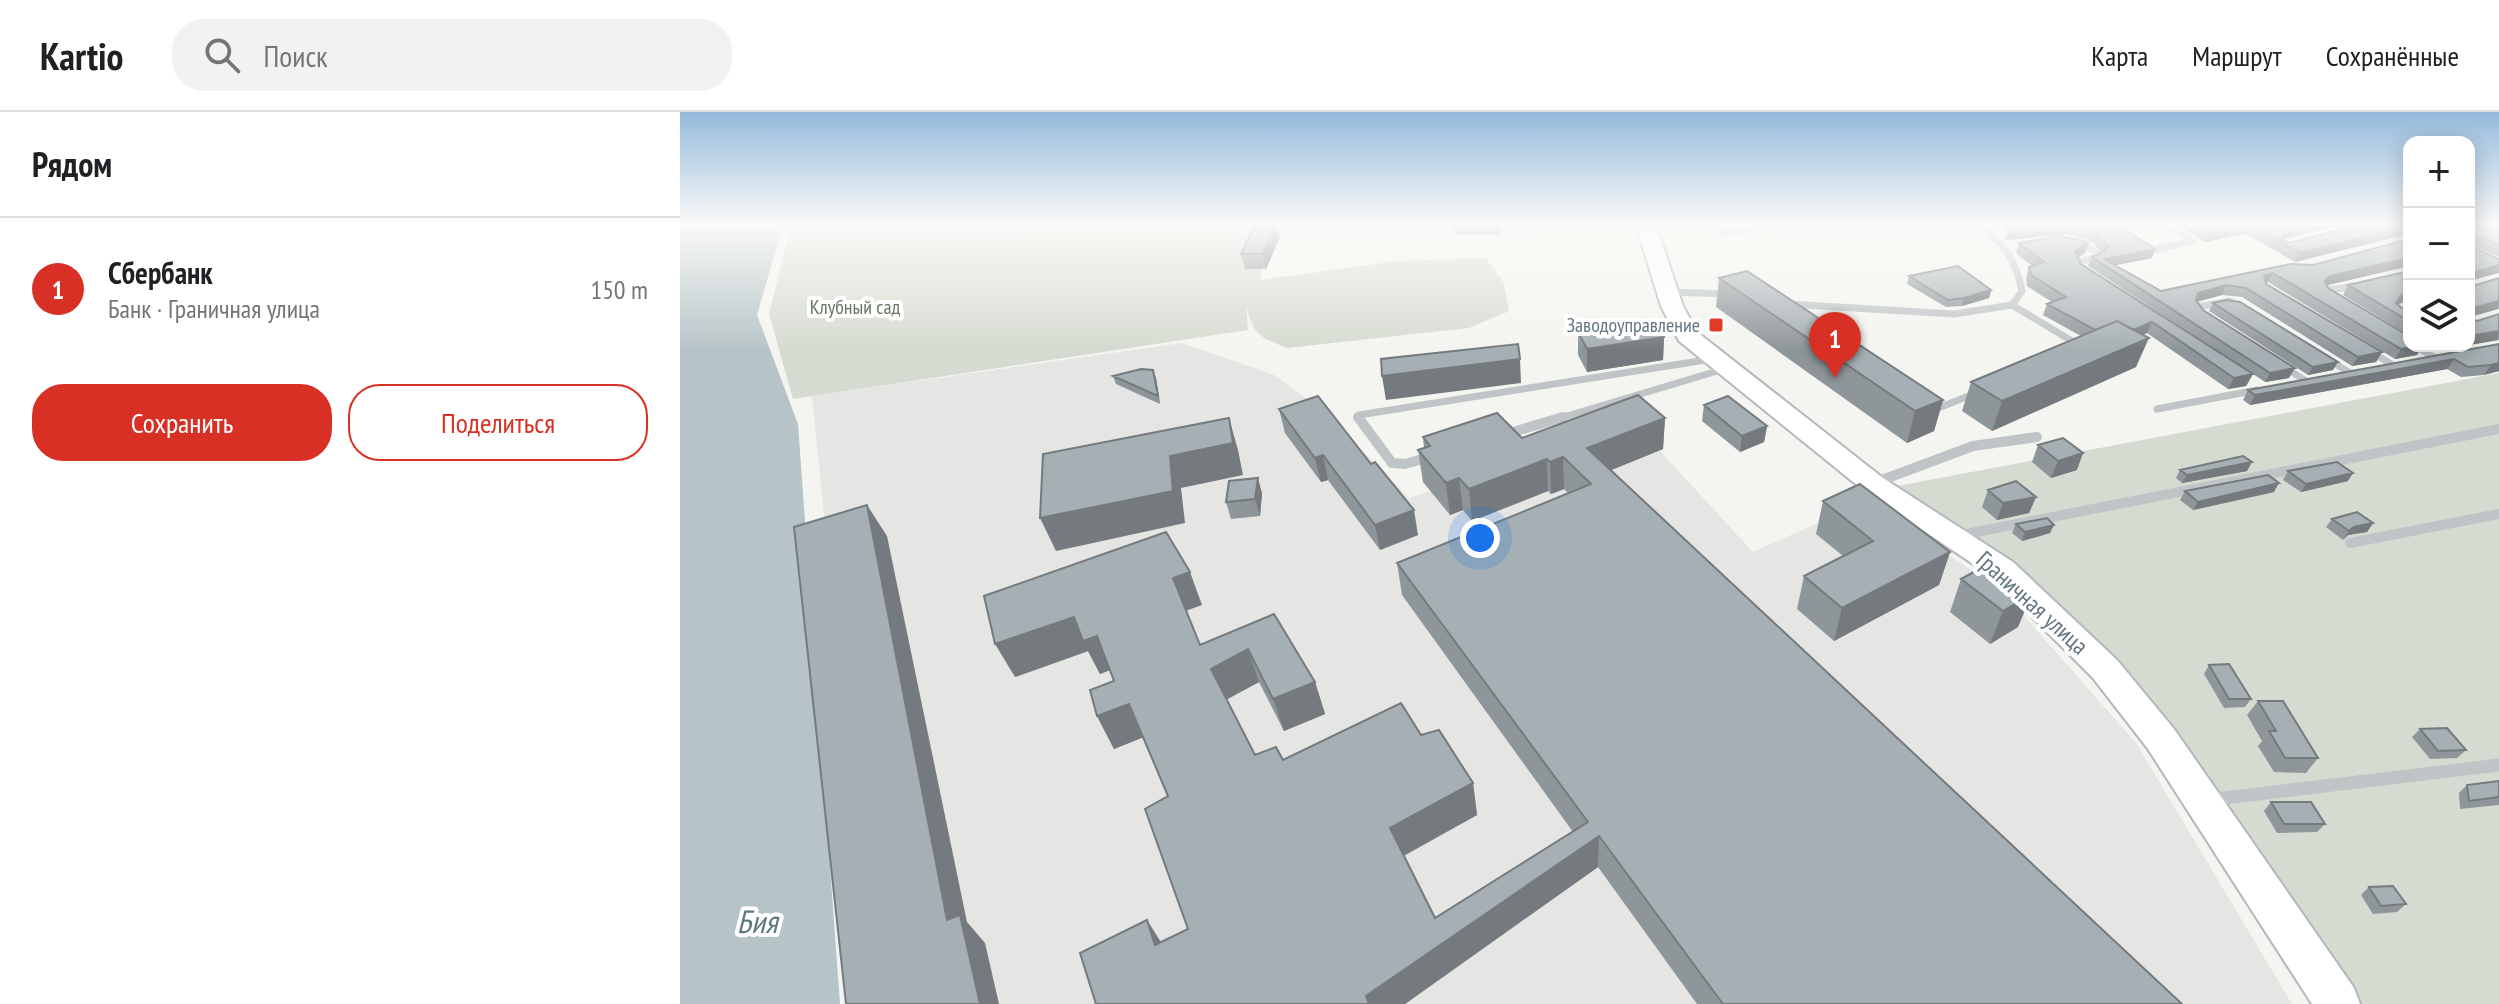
<!DOCTYPE html>
<html lang="ru">
<meta charset="utf-8">
<style>
body{margin:0;font-family:"PT Sans Narrow",sans-serif;background:#f2f2f2;color:#202124}
.controls{position:absolute;right:24px;top:24px;display:grid;overflow:hidden;border-radius:16px;box-shadow:0 4px 20px #0003}
.controls button{width:72px;height:72px;display:grid;place-items:center;padding:0;border:0;border-bottom:2px solid #e0e0e0;background:#fff;color:#202124;font:40px sans-serif}
.you{position:absolute;left:800px;top:426px;width:28px;height:28px;margin:-20px;border:6px solid #fff;border-radius:50%;background:#1a73e8;box-shadow:0 0 0 12px #1a73e833}
.badge{display:grid;place-items:center;width:52px;height:52px;border-radius:50%;background:#d93025;color:#fff;font-size:26px;font-weight:700}
.pin{position:absolute;translate:-50% -66px;filter:drop-shadow(0 2px 4px #0008)}
.pin::after{content:'';position:absolute;top:42px;width:28px;height:24px;background:inherit;clip-path:polygon(0 0,100% 0,50% 100%)}
.list{margin:0;padding:0;list-style:none}
h2{display:flex;justify-content:space-between;align-items:center;height:104px;margin:0;padding:0 32px;font-size:34px}
h2 small{font-size:26px;font-weight:400;color:#757577}
.list li{display:grid;grid-template-columns:52px 1fr auto;gap:24px;align-items:center;box-sizing:border-box;height:144px;padding:0 32px;border-top:2px solid #e0e0e0}
.list b{display:block;font-size:30px;white-space:nowrap}
.list p{margin:0;font-size:26px;white-space:nowrap;color:#757577}
.list em{font-size:26px;font-style:normal;color:#757577}
.actions{display:flex;gap:16px;padding:24px 32px}
.actions a{flex:1;padding:18px 0;border:2px solid #d93025;border-radius:32px;text-align:center;font-size:28px;color:#d93025}
.actions .main{background:#d93025;color:#fff}
.icon{flex:none;width:44px;height:44px;fill:none;stroke:currentColor;stroke-width:2;stroke-linecap:round;stroke-linejoin:round}
.map{position:relative;flex:none;width:1819px;height:892px;overflow:hidden}
header{display:flex;align-items:center;gap:48px;box-sizing:border-box;height:112px;padding:0 40px;background:#fff;border-bottom:2px solid #e0e0e0}
header strong{font-size:38px}
nav{display:flex;gap:44px;margin-inline-start:auto;font-size:28px}
.search{width:560px;height:72px;background:#f2f2f2;display:flex;align-items:center;gap:20px;box-sizing:border-box;padding:0 28px;border-radius:32px;color:#757577;font-size:30px}
main{display:flex}
aside{flex:1;background:#fff}
.map>svg:first-child{display:block}
.built{fill:#e5e5e4}
.green{fill:#d6dbd1}
.water{fill:#b7c4c7}
.lines{fill:none;stroke-linecap:round;stroke-linejoin:round}
.secondary-casing{stroke:#b2b8bb;stroke-width:4}
.lane-far2{stroke:#bfc4c6;stroke-width:7}
.lane-far1{stroke:#bfc4c6;stroke-width:10}
.lane{stroke:#bfc4c6;stroke-width:13}
.secondary{fill:#fff;fill-rule:evenodd}
.wall{fill:#8f969a}
.shaded-wall{fill:#747a7d}
.building{fill:#a6afb3;stroke:#747a7d;stroke-width:2}
.poi-dot{fill:#df3b25;stroke:#fff;stroke-width:3}
.labels{text-anchor:middle;stroke-width:8;stroke-linejoin:round;paint-order:stroke}
.far-park-label{font-size:20px;fill:#697862;stroke:#fff}
.far-poi-label{font-size:20px;fill:#647781;stroke:#fff;text-anchor:end}
.street-label{font-size:24px;fill:#647781;stroke:#fff}
.near-water-label{font-size:32px;font-style:italic;fill:#5f7a7f;stroke:#fff}
</style>
<header>
<strong>Kartio</strong>
<div class="search"><svg class="icon" aria-label="search" viewBox="0 0 24 24"><circle cx="10" cy="10" r="6"/><path d="M15 15l6 6"/></svg>Поиск</div>
<nav><a>Карта</a><a>Маршрут</a><a>Сохранённые</a></nav>
</header>
<main>
<aside>
<h2>Рядом<small></small></h2>
<ul class="list">
<li><span class="badge">1</span><div><b>Сбербанк</b><p>Банк · Граничная улица</p></div><em>150 m</em></li>
</ul>
<div class="actions"><a class="main">Сохранить</a><a>Поделиться</a></div>
</aside>
<div class="map">
<svg width="1819" height="892" viewBox="0 0 1819 892">
<rect width="100%" height="100%" fill="#f4f4f0"/>
<path class="built" d="M502,231L594,263L641,297L729,386L957,314L1073,440L1189,388L1324,481L1456,631L1612,892H193L132,284Z"/>
<path class="green" d="M111,113H607V119L584,141L580,168L717,149L806,146L824,171L829,199L789,216L607,236C578,224 575,224 566,194L568,218L113,287L89,202Z
M1819,261V892H1658L1368,500L1201,377Z"/>
<path class="water" d="M0,113H103L77,203L118,312L160,892H0Z"/>
<g class="lines">
<g class="secondary-casing">
<path id="secondary" d="M956,113H976L1003,194L1017,220L1203,366L1333,450L1437,548L1494,617L1674,876L1680,892H1632L1468,637L1413,566L1311,464L1183,378L999,229L981,194Z"/>
</g>
<path class="lane-far2" d="M1030,113L1044,121L1092,113
M1297,113C1324,130 1336,148 1342,179L1332,193L1402,235
M1396,129L1418,141L1416,145L1398,151L1401,157
M1465,133L1473,138L1513,129L1485,113
M988,180L1050,182
M1652,185L1646,180L1648,178L1677,174
M1108,192L1274,202L1332,193
M1524,203L1518,195L1550,189
M1735,234L1755,246
M1688,238L1713,253
M1646,246L1670,261
M1601,253L1626,269
M1477,297L1577,278
M1251,299L1296,281
M678,307L679,303L1032,247
M877,307L1044,257"/>
<path class="lane-far1" d="M678,305L712,351L725,352L750,345
M823,323L883,305
M1194,371L1293,334L1357,325
M1276,424L1819,317
M1670,431L1819,402"/>
<path class="lane" d="M1528,688L1819,653"/>
<use href="#secondary" class="secondary"/>
</g>
<path class="wall" d="M575,113H597L600,125L586,157H565L561,142Z
M774,113H822L821,123H775Z
M1319,113H1437L1472,146L1435,153L1481,179L1633,153L1729,154L1647,173L1648,176L1729,234H1742L1737,243L1715,247L1588,170L1586,172L1702,240L1696,250L1672,254L1562,185L1542,183L1517,189L1523,198L1609,266L1585,270L1573,262L1566,274L1548,277L1467,221L1463,223L1456,255L1312,319L1282,299L1291,270L1401,224L1363,203L1367,192L1372,190L1347,174L1346,166L1349,155L1352,154L1336,141L1339,131L1405,141L1398,145L1401,152L1569,260L1408,154L1412,145L1422,141L1411,129L1387,122L1326,128L1324,127L1327,118Z
M1498,113H1657L1602,128L1609,131L1729,113V122L1615,150L1566,122L1525,130Z
M1789,113H1819V145L1791,133L1792,135L1819,147V161H1818L1789,169L1796,173L1819,166V197H1818L1790,205L1797,209L1819,202V228L1789,233Z
M1729,159V189L1718,192L1722,196L1729,194V223L1663,183L1668,173Z
M1229,164L1311,178L1309,186L1282,194L1266,195L1227,172Z
M1039,166L1263,288L1254,319L1227,331L1036,195Z
M1533,191L1653,258L1628,263L1529,199Z
M898,220L984,225L983,248L907,260L898,243Z
M1819,232V259L1804,263L1781,265L1767,257L1570,293L1563,288L1568,278Z
M1748,234H1783L1756,239Z
M433,264L476,266L480,292L436,272Z
M1024,293L1087,314L1084,330L1060,340L1022,309Z
M599,297L738,423L700,438L648,368L641,370L605,321Z
M985,306L983,337L931,358L1502,892H1017L918,755L725,892L481,830L508,817L488,684L463,625L434,637L417,604L434,569L430,558L420,562L408,539L335,565L522,493L506,499L520,533L594,502L635,570L645,602L604,619L579,570L547,587L575,643L603,648L741,623L793,671L797,703L724,744L755,806L893,720L722,483L717,451L888,381L884,377L871,382L868,379L792,409L783,398L770,403L743,370L738,338L744,336L743,325L842,326Z
M1358,333L1397,358L1371,366L1352,350Z
M1500,358L1567,359L1502,371L1496,366Z
M1608,359L1668,369L1621,380L1603,368Z
M578,366L582,382L580,404L551,407L546,390Z
M1308,378L1356,385L1349,401L1317,408L1302,395Z
M1505,379L1594,380L1513,398L1500,388Z
M1143,389L1270,440L1259,473L1154,529L1117,497L1124,464L1163,444L1136,422Z
M1652,407L1693,411L1687,420L1668,423L1663,428L1646,415Z
M1336,412L1370,421L1342,429L1332,421Z
M1310,451L1338,515L1310,532L1270,500L1281,467Z
M1529,553L1571,587L1565,595L1544,596L1524,562Z
M1578,589L1638,646L1626,661L1594,660L1578,634L1582,629L1567,603Z
M1740,617L1786,638L1777,646L1750,647L1732,625Z
M1819,669V693L1780,697L1779,681L1787,673Z
M1591,690L1645,712L1637,720L1597,721L1584,699Z
M1689,775L1726,792L1717,800L1693,802L1681,783Z"/>
<path class="shaded-wall" d="M595,113H597L600,125L586,157L583,142Z
M1390,113L1387,122L1326,128L1329,119Z
M1570,113L1566,122L1525,130L1529,121Z
M1627,113H1657L1601,128L1606,119Z
M1729,114V119L1727,122L1615,150L1620,141Z
M1409,130L1405,141L1392,150L1395,139Z
M1475,137L1472,146L1427,155L1424,147Z
M1729,146V154L1644,174L1645,169L1650,164Z
M1819,153L1818,161L1789,169L1792,161Z
M1593,161L1588,170L1579,173L1584,164Z
M1546,173L1542,183L1513,191L1518,181Z
M1311,178L1309,186L1282,194L1284,186Z
M1729,181V189L1715,193L1721,183Z
M1819,189L1818,197L1789,205L1793,196Z
M1472,210L1467,221L1425,238L1430,226Z
M1819,219L1818,228L1789,233V224Z
M984,225L983,248L907,260V237Z
M1469,226L1456,255L1312,319L1322,289Z
M1736,234H1742L1737,243L1715,247L1721,237Z
M1759,234H1783L1756,239Z
M1702,240L1696,250L1672,254L1678,245Z
M840,247L841,271L706,288L702,264Z
M1774,247L1767,257L1570,293L1575,283Z
M1658,250L1653,258L1628,263L1633,255Z
M1819,251V259L1804,263L1811,253Z
M1615,256L1609,266L1585,270L1590,261Z
M473,258L476,266L480,292L478,284Z
M1573,262L1566,274L1548,277L1554,266Z
M1263,288L1254,319L1227,331L1235,299Z
M549,306L558,338L563,363L501,376L505,411L376,439L360,406L490,344Z
M985,306L983,337L907,368V336Z
M1087,314L1084,330L1060,340L1062,324Z
M1403,341L1397,358L1371,366L1378,349Z
M643,343L648,368L641,370L635,346Z
M883,345L884,377L871,382L870,350Z
M867,347L868,379L792,409L789,377Z
M1572,350L1567,359L1502,371L1507,363Z
M1673,361L1668,369L1621,380L1626,372Z
M578,366L582,382L580,404L575,387Z
M779,366L783,398L770,403L766,371Z
M1599,371L1594,380L1513,398L1518,390Z
M1356,385L1349,401L1317,408L1323,391Z
M187,393L207,424L287,810L305,831L319,892H300L267,808Z
M734,398L738,423L700,438L695,413Z
M1693,411L1687,420L1668,423L1663,428L1669,419L1674,415Z
M1374,413L1370,421L1342,429L1345,420Z
M1270,440L1259,473L1154,529L1162,496Z
M510,460L522,493L505,499L493,466Z
M1352,482L1338,515L1310,532L1323,499Z
M394,505L417,524L433,557L420,562L408,539L335,565L315,532Z
M568,537L579,570L544,589L531,557Z
M635,570L645,602L604,619L593,587Z
M449,592L464,625L434,637L417,604Z
M793,671L797,703L717,747L710,716Z
M919,724L918,755L725,892H688L686,884Z
M467,808L486,838L475,833Z"/>
<path class="building" d="M575,113H595L583,142H561Z
M1336,113H1387L1329,119L1327,118L1339,115Z
M1391,113H1437L1475,137L1424,147L1481,179L1611,152L1633,153L1729,127V146L1650,164L1645,169L1648,176L1729,224V234H1736L1721,237L1593,161L1584,164L1586,172L1702,240L1678,245L1566,176L1546,173L1518,181L1516,188L1523,198L1615,256L1590,261L1412,145L1424,139L1428,134L1414,120Z
M1517,113H1627L1606,119L1601,127L1609,131L1678,113L1729,114L1620,141L1570,113L1529,121Z
M1789,113H1819V133L1795,123L1789,128Z
M1378,124L1409,130L1395,139L1401,152L1573,262L1554,266L1472,210L1453,218L1437,209L1415,218L1367,192L1386,185L1351,163L1349,155L1364,150L1339,131Z
M1789,129L1792,135L1819,147V153L1792,161L1789,169L1796,173L1819,166V189L1793,196L1790,205L1797,209L1819,202V219L1789,224Z
M1278,154L1311,178L1284,186L1268,188L1229,164Z
M1067,159L1263,288L1235,299L1039,166Z
M1729,159V181L1721,183L1716,191L1722,196L1729,194V209L1668,173Z
M1547,188L1560,190L1658,250L1633,255L1533,191Z
M974,208L984,225L907,237L898,220Z
M1437,209L1469,226L1322,289L1291,270Z
M838,232L840,247L702,264L701,247Z
M1819,232V251L1811,253L1788,255L1774,247L1575,283L1568,278Z
M461,257L473,258L478,284L433,264Z
M958,283L985,306L907,336L1502,892H1043L919,724L686,884L689,892H416L400,841L467,808L475,833L508,817L465,697L488,684L449,592L417,604L410,578L434,569L417,524L403,529L394,505L315,532L304,484L486,420L510,460L493,466L520,533L594,502L635,570L593,587L568,537L531,557L575,643L596,635L603,648L721,591L741,623L759,618L793,671L710,716L755,806L908,710L717,451L911,372L883,345L870,350L867,347L789,377L779,366L766,371L738,338L750,334L743,325L817,301L842,326Z
M638,284L691,352L695,350L734,398L695,413L643,343L635,346L599,297Z
M1048,284L1087,314L1062,324L1024,293Z
M549,306L553,331L490,344L493,379L360,406L363,342Z
M1383,326L1403,341L1378,349L1358,333Z
M1563,344L1572,350L1507,363L1500,358Z
M1657,350L1673,361L1626,372L1608,359Z
M1588,363L1599,371L1518,390L1505,379Z
M578,366L575,387L546,390L549,369Z
M1336,369L1356,385L1323,391L1308,378Z
M1180,372L1270,440L1162,496L1124,464L1193,429L1143,389Z
M187,393L267,808L280,803L300,892H166L114,415Z
M1677,400L1693,411L1674,415L1669,419L1652,407Z
M1367,406L1374,413L1345,420L1336,412Z
M1310,451L1352,482L1323,499L1281,467Z
M1549,552L1571,587H1549L1529,553Z
M1578,589H1603L1638,646H1605L1589,619H1596Z
M1767,616L1786,638L1758,639L1740,617Z
M1819,669V685L1789,689L1787,673Z
M1591,690H1631L1645,712H1604Z
M1713,774L1726,792L1701,794L1689,775Z"/>
<linearGradient id="sky" x2="0" y2="1"><stop stop-color="#94badb"/><stop offset="0.47" stop-color="#fafaf8"/><stop offset="1" stop-color="#fafaf8" stop-opacity="0"/></linearGradient>
<rect width="1819" height="238" fill="url(#sky)"/>
<rect class="poi-dot" x="1028" y="205" width="16" height="16" rx="4"/>
<g class="labels">
<g class="far-park-label">
<text x="175" y="202">Клубный сад</text>
</g>
<g class="far-poi-label">
<text x="1020" y="220">Заводоуправление</text>
</g>
<g class="street-label">
<text transform="translate(1352 491) rotate(42)" y="8">Граничная улица</text>
</g>
<g class="near-water-label">
<text x="77" y="821">Бия</text>
</g>
</g>
</svg>
<div class="controls">
<button>+</button>
<button>−</button>
<button><svg class="icon" aria-label="layers" viewBox="0 0 24 24"><path d="M12 4l9 5-9 5-9-5zM3 14l9 5 9-5"/></svg></button>
</div>
<div class="you"></div>
<div class="pin badge" style="left:1155px;top:266px">1</div>
</div>
</main>
